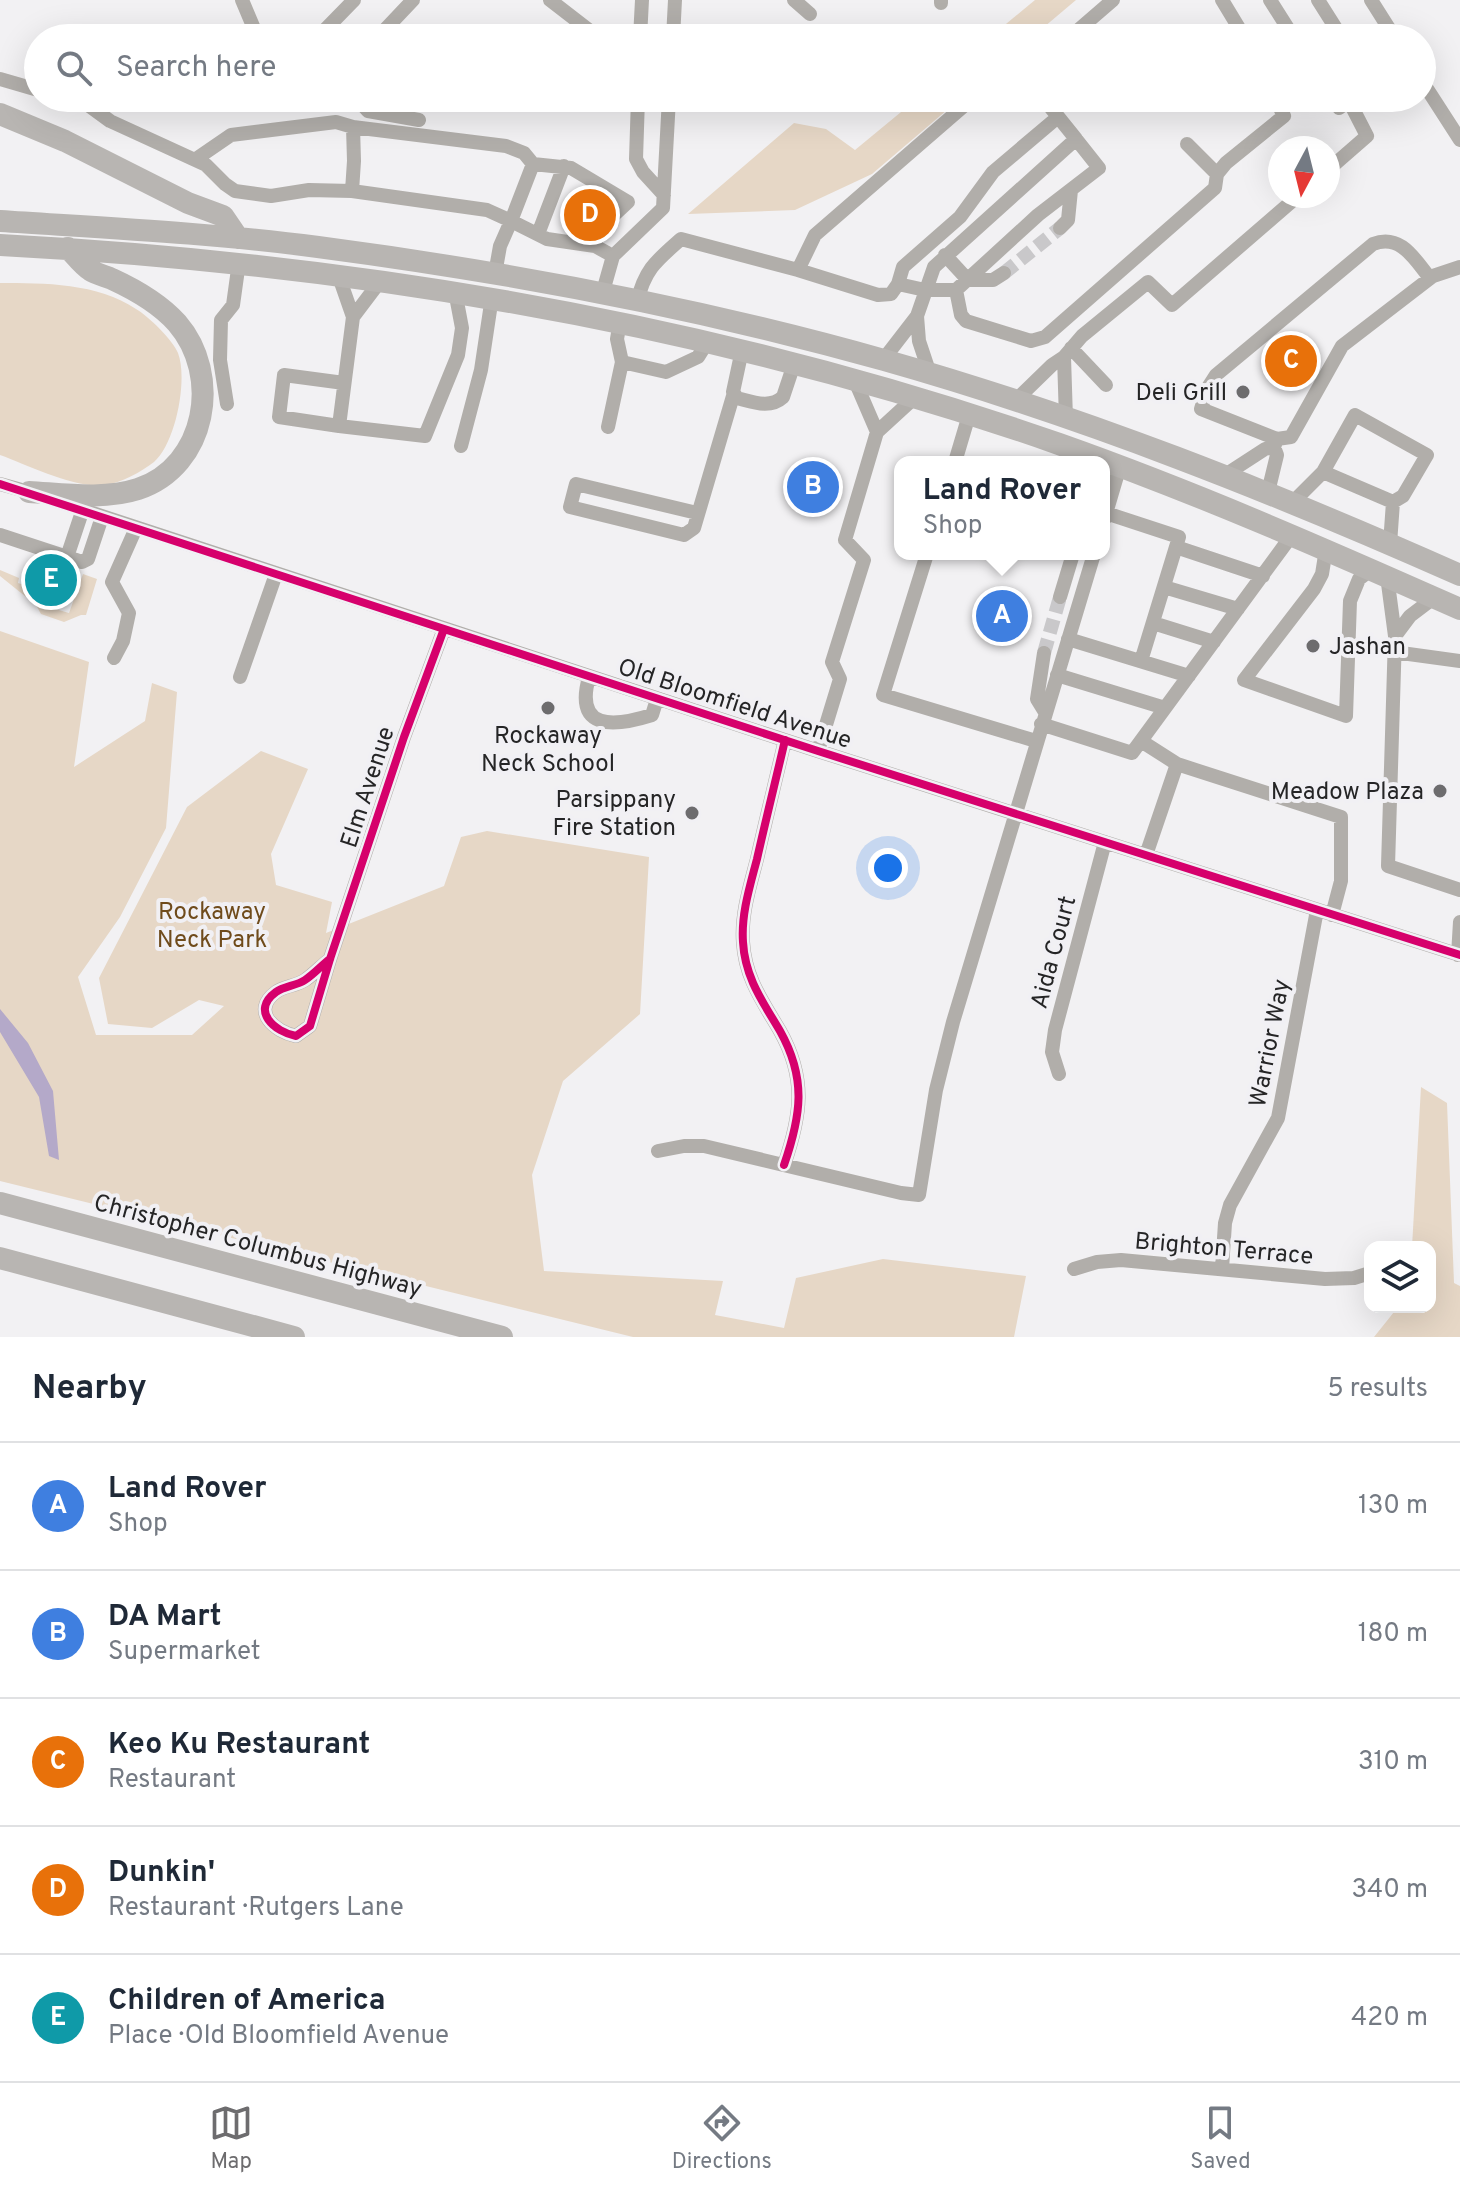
<!DOCTYPE html>
<meta charset="utf-8">
<style>
body{margin:0;font-family:Overpass,sans-serif;background:#f2f2f3;color:#1f2937}
.controls{position:absolute;right:24px;bottom:24px;display:grid;overflow:hidden;border-radius:16px;box-shadow:0 8px 32px #0002}
.controls button{width:72px;height:72px;display:grid;place-items:center;padding:0;border:0;border-bottom:2px solid #e0e1e3;background:#fff;color:#1f2937;font:40px sans-serif}
.compass{position:absolute;left:1268px;top:136px;width:72px;height:72px;border-radius:50%;background:#fff;box-shadow:0 8px 32px #0002;rotate:187deg}
.you{position:absolute;left:888px;top:868px;width:28px;height:28px;margin:-20px;border:6px solid #fff;border-radius:50%;background:#1a73e8;box-shadow:0 0 0 12px #1a73e833}
.badge{display:grid;place-items:center;width:52px;height:52px;border-radius:50%;background:#6d6c6e;color:#fff;font-size:26px;font-weight:700}
.pin{position:absolute;translate:-50% -50%;border:4px solid #fff;box-shadow:0 2px 8px #0006}
.popup{position:absolute;left:894px;top:456px;width:216px;height:104px;box-sizing:border-box;display:grid;place-content:center;border-radius:16px;background:#fff;filter:drop-shadow(0 2px 6px #0005);font-size:26px;white-space:nowrap;color:#747a83}
.popup b{font-size:30px;color:#1f2937}
.popup::after{content:'';position:absolute;left:50%;top:100%;margin-left:-16px;border:16px solid transparent;border-top-color:#fff}
.list{margin:0;padding:0;list-style:none}
h2{display:flex;justify-content:space-between;align-items:center;height:104px;margin:0;padding:0 32px;font-size:34px}
h2 small{font-size:26px;font-weight:400;color:#747a83}
.list li{display:grid;grid-template-columns:52px 1fr auto;gap:24px;align-items:center;box-sizing:border-box;height:128px;padding:0 32px;border-top:2px solid #e0e1e3}
.list b{display:block;font-size:30px;white-space:nowrap}
.list p{margin:0;font-size:26px;white-space:nowrap;color:#747a83}
.list em{font-size:26px;font-style:normal;color:#747a83}
.icon{flex:none;width:44px;height:44px;fill:none;stroke:currentColor;stroke-width:2;stroke-linecap:round;stroke-linejoin:round}
.map{position:relative;flex:none;width:1460px;height:1337px;overflow:hidden}
.search{position:absolute;background:#fff;box-shadow:0 8px 32px #0002;left:24px;right:24px;top:24px;height:88px;display:flex;align-items:center;gap:20px;box-sizing:border-box;padding:0 28px;border-radius:44px;color:#747a83;font-size:30px}
.sheet{height:744px;background:#fff}
nav{display:flex;justify-content:space-around;align-items:center;box-sizing:border-box;height:112px;border-top:2px solid #e0e1e3;background:#fff;font-size:22px;color:#747a83}
nav a{display:grid;justify-items:center;gap:4px}
nav .on{color:#6d6c6e}
.map>svg:first-child{display:block}
.green{fill:#e6d7c6}
.water{fill:#b4a9c9}
.lines{fill:none;stroke-linecap:round;stroke-linejoin:round}
.minor-tunnel{stroke:#c9c8ca;stroke-width:14;stroke-dasharray:14 7;stroke-linecap:butt}
.minor{stroke:#b1aeaa;stroke-width:14}
.highway{stroke:#b8b5b2;stroke-width:22}
.cycleway-casing{stroke:#f1f0f4;stroke-width:13}
.cycleway{stroke:#d6006c;stroke-width:8}
.poi-dot{fill:#6d6c6e;stroke:#f1f0f4;stroke-width:3}
.labels{text-anchor:middle;stroke-width:8;stroke-linejoin:round;paint-order:stroke}
.poi-label{font-size:24px;fill:#252526;stroke:#f1f0f4;text-anchor:end}
.street-label{font-size:24px;fill:#252526;stroke:#f1f0f4}
.park-label{font-size:24px;fill:#6f4b1b;stroke:#f1f0f4}
</style>
<div class="map">
<svg width="1460" height="1337" viewBox="0 0 1460 1337">
<rect width="100%" height="100%" fill="#f2f1f3"/>
<path class="green" d="M1035,0H1076L1031,38H989Z
M918,98H961L872,174L795,210L688,214L794,123L826,129L855,150Z
M0,283C44,283 98,283 136,309C148,316 173,340 178,353C188,379 176,443 154,462C141,472 121,483 105,485C75,489 28,465 0,455Z
M0,570L19,578L18,583L34,588L33,593L47,599L45,606L69,613L83,574L97,579L86,615H81L64,622L41,614L36,605L0,576Z
M0,631L89,662L74,767L145,721L152,683L177,692L166,828L120,917L78,977L96,1035H192L224,1006L199,1000L152,1028L108,1024L99,978L187,807L261,751L308,769L271,854L276,885L332,902L326,933L444,886L461,837L487,831L649,857L640,1014L563,1081L532,1175L544,1271L723,1281L715,1315L784,1328L796,1278L883,1259L1026,1276L1014,1337H633L0,1181Z
M1421,1087L1447,1103L1454,1283L1460,1286V1337H1374L1398,1307H1430V1247H1412Z"/>
<path class="water" d="M0,1009L28,1043L53,1091L59,1160L49,1156L39,1097L0,1032Z"/>
<g class="lines">
<path class="minor-tunnel" d="M1004,273L1060,228
M1044,653L1060,597"/>
<path class="minor" d="M242,0L258,38
M550,0L594,34L606,38
M794,0L810,14
M1222,0L1245,38
M1270,0L1294,38
M1318,0L1342,38
M1371,0L1395,38
M941,3V0
M317,38L354,0
M377,38L413,0
M640,38L642,0
M673,38L675,0
M1069,38L1113,0
M0,79L38,90
M1422,81L1460,140
M68,98L84,102L110,121L206,165L225,184L235,191L271,196L309,190L352,191L487,210L511,221L500,246L495,274
M356,98L368,111L419,120
M638,98L636,159L643,172L664,195
M1332,98L1339,108L1353,98
M353,127L506,146L524,153L533,164
M1187,144L1217,174
M196,159L231,135L336,122L353,127L354,161L352,191
M1328,170L1367,136L1349,101
M1060,228L1068,220L1071,190
M538,234L564,166
M595,246L599,229L628,202L571,168L533,164L511,221L547,239L595,246L613,256
M945,255L968,280H993L1004,273
M798,270L815,235L973,98
M338,274L353,317L339,426L425,436L458,355L462,328L455,291
M898,284L903,267L960,217L993,172L1058,117
M956,290L961,315L966,321L1031,341L1045,337L1215,188L1217,174L1226,163L1284,116L1275,98
M602,295L613,256L663,208L669,98
M637,302C645,269 656,261 681,239L798,270L878,295L891,294L898,284L925,290H956L1038,215L1099,168L1076,139
M917,316L919,341L930,374
M353,317L381,280
M620,322L617,339L622,362L666,372L698,357L708,341
M1071,348L1106,385
M742,350L733,392L737,398C753,402 770,409 783,397L794,364
M1064,357L1082,336L1148,282L1172,305L1298,196
M883,360L917,316L934,267L1076,139L1043,98
M855,381L877,432
M1015,401L1052,365L1064,357L1066,419
M227,404L220,360L221,320L233,305L239,262
M1355,415L1427,455L1403,496L1393,502L1323,472Z
M339,426L279,417L284,375L344,383
M608,427L622,362
M1277,439L1201,409L1207,389L1216,375L1373,244C1401,233 1415,260 1430,278
M461,446L481,370L492,297
M955,462L969,415
M1225,475L1265,449L1274,447L1277,439L1291,437L1342,346L1433,276L1460,267
M0,484L36,494
M1268,492L1277,455L1274,447
M56,501L818,751L1460,955
M1293,502L1323,472
M83,509L67,557L82,562L88,559L102,517
M697,513L576,484L570,507L684,535L694,528L733,396
M1106,513L1179,537L1141,661
M1104,520L1120,466
M0,535L67,557
M1390,544L1393,502
M1176,547L1263,576
M1326,549L1322,574L1314,589L1244,680L1346,716L1350,601L1359,579L1372,569
M927,554L883,695L1036,741
M1387,576L1395,636L1388,866L1460,890
M1164,587L1238,609
M1060,597L1073,554
M1153,623L1214,642
M1395,636L1410,616L1435,597
M1068,639L1189,676
M1394,652L1460,661
M1044,653L1037,699L1045,712
M114,658L123,641L129,613L112,582L136,528
M1057,675L1165,708
M240,677L276,574
M589,677C574,731 614,727 652,715L657,699
M1041,724L1132,753L1292,535
M1141,741L1177,764L1341,817V881L1332,915
M818,751L840,679L832,662L864,560L845,540L877,432L913,399
M1146,855L1177,764
M1458,955L1460,922
M330,959C322,965 314,974 305,980C296,986 284,986 276,992C250,1011 275,1032 296,1036L310,1026L330,959L404,737L444,629
M1059,1074L1052,1052L1055,1030L1105,842
M658,1151L684,1146H704L901,1193L919,1195L936,1090L953,1022L1094,554
M784,1165C801,1116 807,1079 780,1031C763,1002 745,978 743,942C741,914 750,886 757,859C766,819 776,779 785,740
M1074,1269L1097,1262L1121,1260L1325,1279L1354,1278L1370,1273
M1222,1269L1225,1223L1230,1205L1278,1118L1317,910"/>
<path class="highway" d="M0,114L65,141L188,203L223,216L238,238
M0,221C106,228 213,233 318,247C508,272 700,308 884,360C1082,416 1273,492 1460,575
M0,245C361,264 717,324 1059,444C1195,492 1327,550 1460,609
M29,492C64,494 104,500 138,489C207,466 222,375 177,323C159,303 136,290 112,279C105,276 96,274 90,270C82,265 75,255 68,248
M0,1203L502,1337
M0,1258L294,1337"/>
<g class="cycleway-casing">
<path id="cycleway" d="M0,484L818,751L1460,955
M330,959C322,965 314,974 305,980C296,986 284,986 276,992C250,1011 275,1032 296,1036L310,1026L330,959L404,737L444,629
M784,1165C801,1116 807,1079 780,1031C763,1002 745,978 743,942C741,914 750,886 757,859C766,819 776,779 785,740"/>
</g>
<use href="#cycleway" class="cycleway"/>
</g>
<g class="poi-dot">
<circle cx="1243" cy="392" r="8"/>
<circle cx="1313" cy="646" r="8"/>
<circle cx="548" cy="708" r="8"/>
<circle cx="1440" cy="791" r="8"/>
<circle cx="692" cy="813" r="8"/>
</g>
<g class="labels">
<g class="poi-label">
<text x="1227" y="400">Deli Grill</text>
<text x="1329" y="654" text-anchor="start">Jashan</text>
<text x="548" y="743" text-anchor="middle">Rockaway<tspan x="548" dy="28">Neck School</tspan></text>
<text x="1424" y="799">Meadow Plaza</text>
<text x="676" y="807">Parsippany<tspan x="676" dy="28">Fire Station</tspan></text>
</g>
<g class="street-label">
<text transform="translate(735 703) rotate(18)" y="8">Old Bloomfield Avenue</text>
<text transform="translate(367 787) rotate(-72)" y="8">Elm Avenue</text>
<text transform="translate(1053 952) rotate(-75)" y="8">Aida Court</text>
<text transform="translate(1269 1043) rotate(-79)" y="8">Warrior Way</text>
<text transform="translate(258 1245) rotate(15)" y="8">Christopher Columbus Highway</text>
<text transform="translate(1224 1248) rotate(5)" y="8">Brighton Terrace</text>
</g>
<g class="park-label">
<text x="212" y="919">Rockaway<tspan x="212" dy="28">Neck Park</tspan></text>
</g>
</g>
</svg>
<div class="controls">
<button><svg class="icon" aria-label="layers" viewBox="0 0 24 24"><path d="M12 4l9 5-9 5-9-5zM3 14l9 5 9-5"/></svg></button>
</div>
<svg class="compass" viewBox="-18 -18 36 36"><path d="M0-13l5 13h-10z" fill="#e53935"/><path d="M0 13l5-13h-10z" fill="#747a83"/></svg>
<div class="you"></div>
<div class="pin badge" style="left:1002px;top:616px;background:#3f7fe0">A</div>
<div class="popup"><b>Land Rover</b>Shop</div>
<div class="pin badge" style="left:813px;top:487px;background:#3f7fe0">B</div>
<div class="pin badge" style="left:1291px;top:361px;background:#e8710a">C</div>
<div class="pin badge" style="left:590px;top:215px;background:#e8710a">D</div>
<div class="pin badge" style="left:51px;top:580px;background:#0f9aa8">E</div>
<div class="search"><svg class="icon" aria-label="search" viewBox="0 0 24 24"><circle cx="10" cy="10" r="6"/><path d="M15 15l6 6"/></svg>Search here</div>
</div>
<section class="sheet">
<h2>Nearby<small>5 results</small></h2>
<ul class="list">
<li><span class="badge" style="background:#3f7fe0">A</span><div><b>Land Rover</b><p>Shop</p></div><em>130 m</em></li>
<li><span class="badge" style="background:#3f7fe0">B</span><div><b>DA Mart</b><p>Supermarket</p></div><em>180 m</em></li>
<li><span class="badge" style="background:#e8710a">C</span><div><b>Keo Ku Restaurant</b><p>Restaurant</p></div><em>310 m</em></li>
<li><span class="badge" style="background:#e8710a">D</span><div><b>Dunkin'</b><p>Restaurant · Rutgers Lane</p></div><em>340 m</em></li>
<li><span class="badge" style="background:#0f9aa8">E</span><div><b>Children of America</b><p>Place · Old Bloomfield Avenue</p></div><em>420 m</em></li>
</ul>
</section>
<nav>
<a class="on"><svg class="icon" aria-label="map" viewBox="0 0 24 24"><path d="M3 6l6-2 6 2 6-2v14l-6 2-6-2-6 2zM9 4v14M15 6v14"/></svg>Map</a>
<a><svg class="icon" aria-label="directions" viewBox="0 0 24 24"><path d="M12 3l9 9-9 9-9-9zM9 14v-3h6M13 9l2 2-2 2"/></svg>Directions</a>
<a><svg class="icon" aria-label="saved" viewBox="0 0 24 24"><path d="M7 4h10v16l-5-4-5 4z"/></svg>Saved</a>
</nav>
